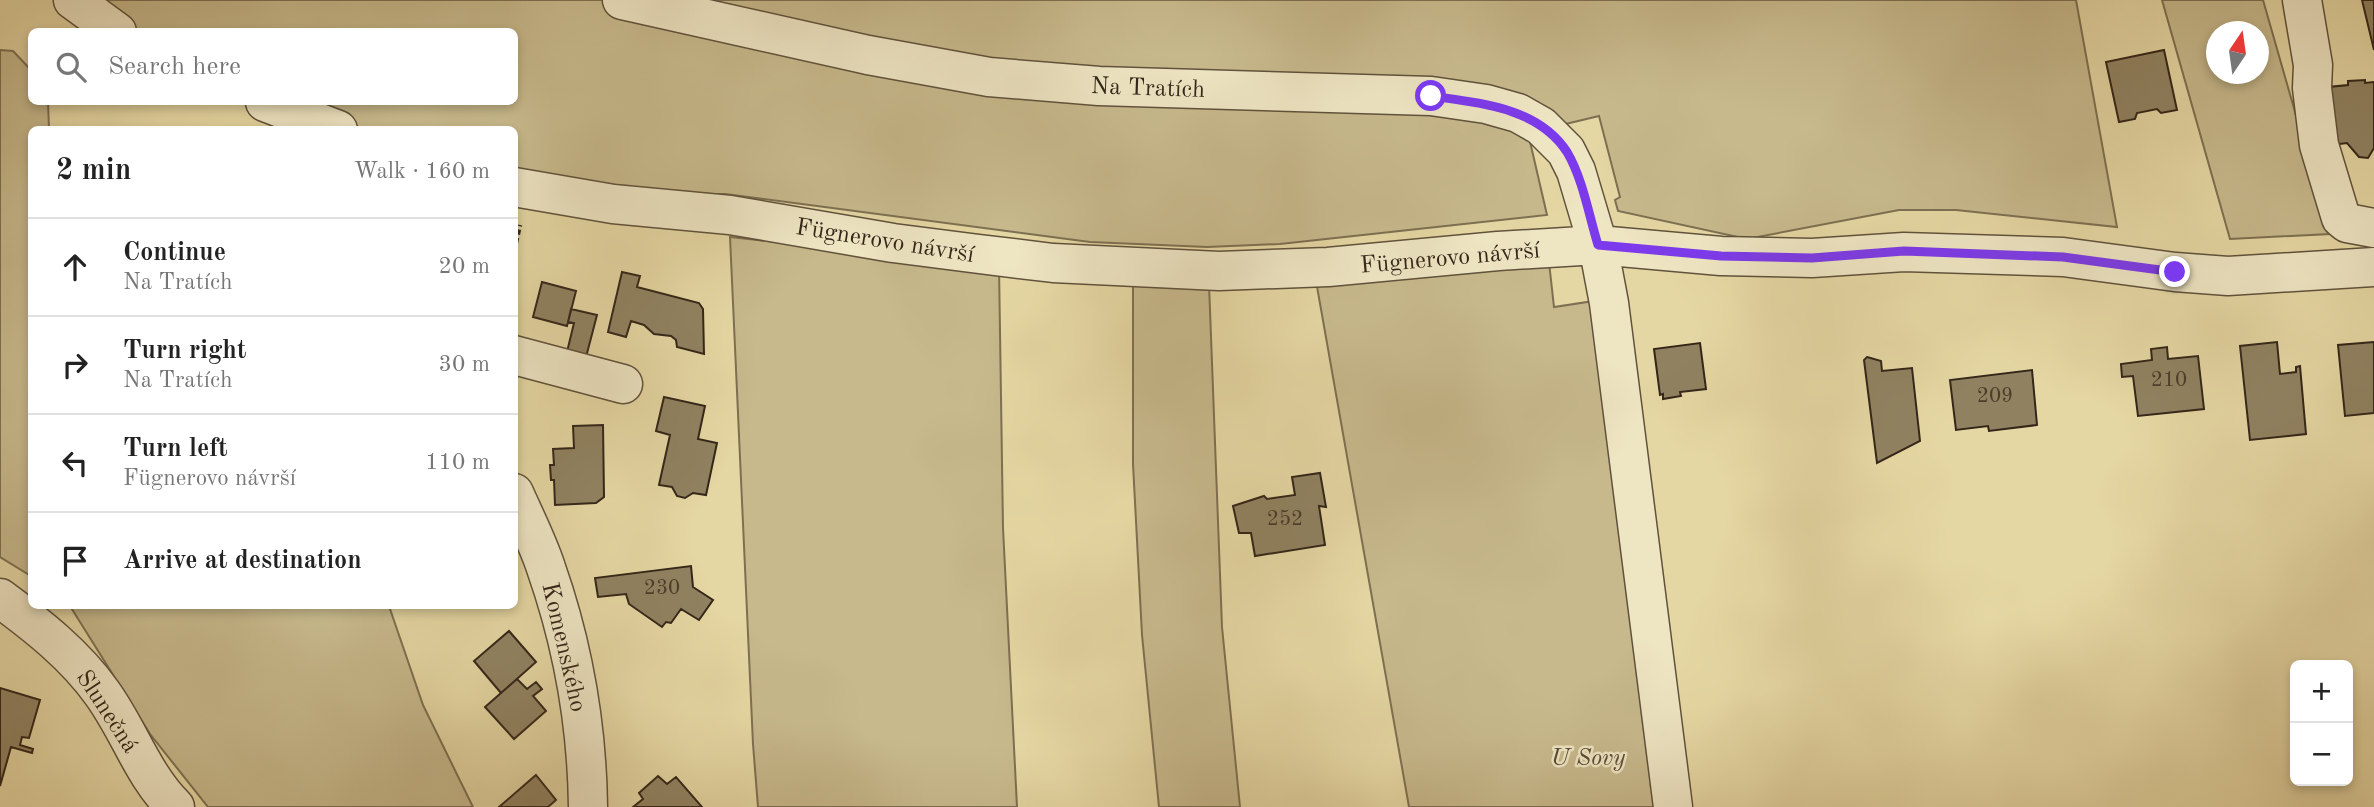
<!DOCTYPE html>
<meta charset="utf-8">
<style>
body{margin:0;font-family:"Old Standard TT",serif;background:#f6f6f6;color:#222}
.controls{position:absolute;right:21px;bottom:21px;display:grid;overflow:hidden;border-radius:10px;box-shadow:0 4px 10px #0003}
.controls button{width:63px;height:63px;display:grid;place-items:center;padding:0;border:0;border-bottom:2px solid #e0e0e0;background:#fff;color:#222;font:35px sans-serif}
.compass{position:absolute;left:2206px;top:21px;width:63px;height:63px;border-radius:50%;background:#fff;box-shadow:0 4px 10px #0003;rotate:13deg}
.stop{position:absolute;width:21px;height:21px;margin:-16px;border:5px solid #7c3aed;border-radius:50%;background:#fff}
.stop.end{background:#7c3aed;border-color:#fff;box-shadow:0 2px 7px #0008}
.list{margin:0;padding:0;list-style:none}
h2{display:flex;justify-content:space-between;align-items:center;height:91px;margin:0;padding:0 28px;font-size:30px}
h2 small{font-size:23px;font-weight:400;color:#767676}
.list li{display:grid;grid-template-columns:46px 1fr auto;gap:21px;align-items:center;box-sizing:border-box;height:98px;padding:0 28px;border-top:2px solid #e0e0e0}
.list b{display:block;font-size:26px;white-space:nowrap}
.list p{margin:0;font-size:23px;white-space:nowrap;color:#767676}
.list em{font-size:23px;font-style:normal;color:#767676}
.icon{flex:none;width:38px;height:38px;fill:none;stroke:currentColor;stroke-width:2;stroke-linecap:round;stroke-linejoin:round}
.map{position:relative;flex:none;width:2374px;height:807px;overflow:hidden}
.search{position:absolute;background:#fff;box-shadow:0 4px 10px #0003;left:28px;top:28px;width:490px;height:77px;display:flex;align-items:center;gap:18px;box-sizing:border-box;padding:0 24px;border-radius:10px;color:#767676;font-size:26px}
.panel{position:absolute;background:#fff;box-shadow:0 4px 10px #0003;left:28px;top:126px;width:490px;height:483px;border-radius:10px}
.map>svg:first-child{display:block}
.green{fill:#c7b98c;stroke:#7d7052;stroke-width:2;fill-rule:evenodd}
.building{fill:#908261;stroke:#332619;stroke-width:2}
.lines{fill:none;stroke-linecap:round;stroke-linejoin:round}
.minor-casing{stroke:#60523c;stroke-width:41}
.path{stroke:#332619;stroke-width:4.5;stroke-dasharray:5 3.5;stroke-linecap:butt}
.minor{stroke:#eee5c3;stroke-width:38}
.route{stroke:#7c3aed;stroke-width:9}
.labels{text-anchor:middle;stroke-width:5;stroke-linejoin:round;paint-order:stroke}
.number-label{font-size:21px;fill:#4a3d2b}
.street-label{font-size:24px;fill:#332619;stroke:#eee5c3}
.park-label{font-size:24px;font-style:italic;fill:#584b36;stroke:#eee5c3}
</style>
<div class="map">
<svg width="2374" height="807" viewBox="0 0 2374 807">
<rect width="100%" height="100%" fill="#e5d7a3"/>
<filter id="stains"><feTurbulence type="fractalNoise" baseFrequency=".00286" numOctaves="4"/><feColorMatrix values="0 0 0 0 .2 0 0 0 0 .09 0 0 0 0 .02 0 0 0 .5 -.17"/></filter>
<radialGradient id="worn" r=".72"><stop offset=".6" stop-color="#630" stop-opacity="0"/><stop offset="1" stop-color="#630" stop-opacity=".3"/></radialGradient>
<path class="green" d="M83,0H2076L2117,227L1956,210H1899L1747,239L1618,211L1615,200L1620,197L1599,116L1528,133L1547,215L1280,244L1207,247L1090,242L725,194L633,196L515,178L514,130L355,129L279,102H514V32L128,31Z
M2162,0H2263L2330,234L2230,239ZM2216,32H2258V74H2216Z
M0,50L13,51L31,70L32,102H48L49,129L32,130L31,576L0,557Z
M730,237L999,266L1003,528L1017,807H758L753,744Z
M1549,262L1554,307L1594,301L1664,807H1409L1316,281Z
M1133,279L1209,284L1222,627L1240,807H1159L1142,635L1133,464Z
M70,606H389L423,705L473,807H208L150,734Z"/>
<path class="building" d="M2362,0H2374V50Z
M2164,50L2177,110L2161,113L2157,109L2137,113L2135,119L2119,122L2106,62Z
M2365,80V83L2374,82V148L2368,158L2359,157L2347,143L2324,146L2318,88L2348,85V81Z
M622,272L640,276L637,287L699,303L703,309L704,354L677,347L676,340L671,336L654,334L644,325L631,321L626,337L608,332Z
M542,282L576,291L567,326L533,317Z
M571,309L597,315L585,361L566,356L574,323L568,322Z
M2277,342L2280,374L2296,372V367L2300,366L2306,434L2250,440L2240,346Z
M2374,342V413L2345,416L2338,345Z
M1700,343L1706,389L1680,392L1681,396L1663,399V394L1660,395L1654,349Z
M2167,347L2168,359L2198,356L2204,409L2138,416L2133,376L2122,377L2121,364L2152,360L2151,349Z
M1867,357L1881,361L1882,371L1912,368L1920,441L1877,463L1864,360Z
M2032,370L2037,425L1989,431L1988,426L1956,430L1950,380Z
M664,397L705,406L698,439L717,443L706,495L693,493L685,498L677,496L672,487L659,485L670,435L656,431Z
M603,425L604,497L596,503L555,505L554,480H551L550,465H554L553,449L574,448L573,426Z
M1320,473L1326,507L1319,506L1325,545L1255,556L1251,533H1239L1233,506L1264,496L1267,499L1295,495L1292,477Z
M691,566L693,587L713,600L699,620L681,609L671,623L666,622L662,627L629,604L626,594L598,597L595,578Z
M509,631L536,662L501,693L474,661Z
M517,679L527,689L536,682L542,689L533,696L546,711L514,739L485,707Z
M0,688L40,700L29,738L22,737L20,745L33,749L32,753L11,747L0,786Z
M536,775L556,800L548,807H499Z
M658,776L667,784L676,777L702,807H633L643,799L639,793Z"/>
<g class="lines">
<g class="minor-casing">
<path id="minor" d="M73,0L117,32
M622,0L868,55L989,77L1099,86L1431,96L1486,104L1518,113L1541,126L1566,151L1576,171L1598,245L1609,303L1673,807
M2302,0L2313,65L2312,88L2319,145L2341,218L2347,223L2374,228
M265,102L338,130
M514,187L613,204L730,215L893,243L979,254L1053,263L1219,271L1328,267L1498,251L1598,245L1721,256L1812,258L1904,252L2063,257L2175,272L2228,276L2374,267
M514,355L623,384
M514,493C525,518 538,543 546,568C573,645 587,725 588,807
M0,598C38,626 75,655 102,693C129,730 142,774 175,807"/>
</g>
<path class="path" d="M514,251L520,225"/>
<use href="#minor" class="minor"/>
</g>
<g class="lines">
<path class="route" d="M1431,96C1479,103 1538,107 1567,152C1583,179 1589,216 1598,245L1721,256L1812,258L1904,251L2063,257L2175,272"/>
</g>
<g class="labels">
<g class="number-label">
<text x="2169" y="386">210</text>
<text x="1995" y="402">209</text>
<text x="1285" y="525">252</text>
<text x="662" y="594">230</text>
</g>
<g class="street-label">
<text transform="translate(1148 87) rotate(2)" y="8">Na Tratích</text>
<text transform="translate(885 240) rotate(9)" y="8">Fügnerovo návrší</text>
<text transform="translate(1450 257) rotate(-5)" y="8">Fügnerovo návrší</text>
<text transform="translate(565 647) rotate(77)" y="8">Komenského</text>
<text transform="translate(108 711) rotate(57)" y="8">Slunečná</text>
</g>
<g class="park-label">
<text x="1588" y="765">U Sovy</text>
</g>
</g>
<rect width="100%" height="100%" filter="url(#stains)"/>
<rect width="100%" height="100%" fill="url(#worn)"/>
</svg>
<div class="controls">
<button>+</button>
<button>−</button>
</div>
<svg class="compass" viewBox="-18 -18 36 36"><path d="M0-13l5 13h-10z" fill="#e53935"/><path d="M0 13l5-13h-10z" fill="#767676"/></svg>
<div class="stop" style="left:1431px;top:96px"></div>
<div class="stop end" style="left:2175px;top:272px"></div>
<div class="search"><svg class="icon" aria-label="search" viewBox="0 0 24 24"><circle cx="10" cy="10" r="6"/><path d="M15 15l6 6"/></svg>Search here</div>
<section class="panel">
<h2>2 min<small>Walk · 160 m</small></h2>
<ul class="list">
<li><svg class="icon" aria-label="ahead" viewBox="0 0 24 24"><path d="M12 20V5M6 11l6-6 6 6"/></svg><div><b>Continue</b><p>Na Tratích</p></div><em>20 m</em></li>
<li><svg class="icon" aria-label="right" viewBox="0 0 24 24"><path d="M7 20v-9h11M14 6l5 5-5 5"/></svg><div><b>Turn right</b><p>Na Tratích</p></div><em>30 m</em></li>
<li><svg class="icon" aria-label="left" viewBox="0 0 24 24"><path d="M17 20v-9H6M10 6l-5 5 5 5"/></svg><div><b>Turn left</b><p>Fügnerovo návrší</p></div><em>110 m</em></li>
<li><svg class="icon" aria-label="arrive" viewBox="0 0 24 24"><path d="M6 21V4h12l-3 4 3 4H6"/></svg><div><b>Arrive at destination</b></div></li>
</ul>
</section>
</div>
